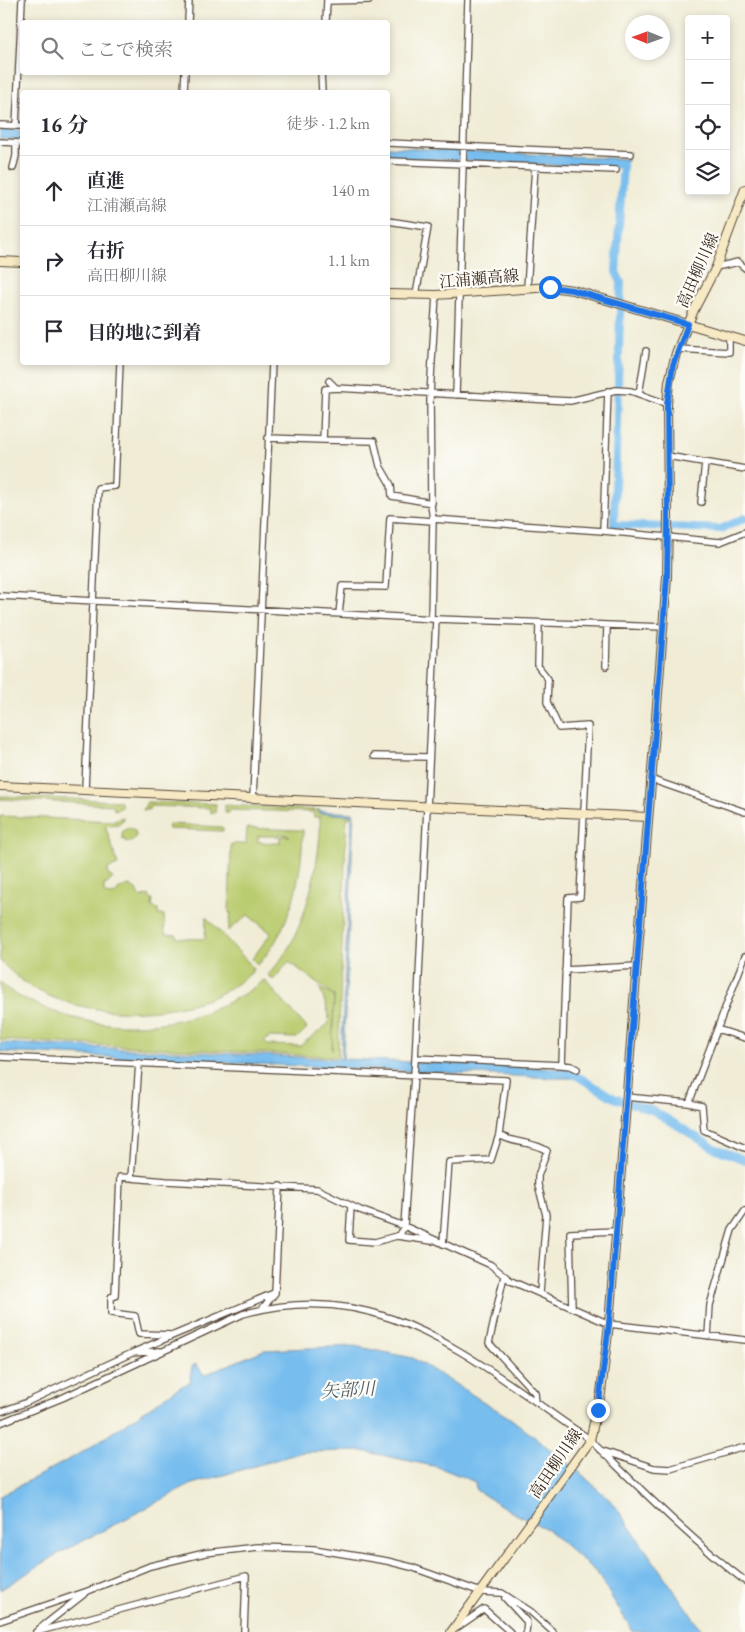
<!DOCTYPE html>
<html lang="ja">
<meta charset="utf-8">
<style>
body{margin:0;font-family:"EB Garamond","Noto Serif JP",serif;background:#f2f2f3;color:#2b2b33}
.controls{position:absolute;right:15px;top:15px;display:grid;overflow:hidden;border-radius:5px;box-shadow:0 2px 8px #0003}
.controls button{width:45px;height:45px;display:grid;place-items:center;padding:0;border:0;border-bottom:1px solid #e1e1e2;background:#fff;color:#2b2b33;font:25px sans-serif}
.compass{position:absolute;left:625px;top:15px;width:45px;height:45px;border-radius:50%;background:#fff;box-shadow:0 2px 8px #0003;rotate:271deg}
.stop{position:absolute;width:15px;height:15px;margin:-11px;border:4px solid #1a73e8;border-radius:50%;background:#fff}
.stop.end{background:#1a73e8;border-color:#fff;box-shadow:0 1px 5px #0008}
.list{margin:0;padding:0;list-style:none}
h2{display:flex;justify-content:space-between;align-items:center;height:65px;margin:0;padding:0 20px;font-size:21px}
h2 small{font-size:16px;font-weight:400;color:#7c7c81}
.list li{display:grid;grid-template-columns:32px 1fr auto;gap:15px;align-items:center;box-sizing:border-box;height:70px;padding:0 20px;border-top:1px solid #e1e1e2}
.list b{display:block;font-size:19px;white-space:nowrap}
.list p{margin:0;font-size:16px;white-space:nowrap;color:#7c7c81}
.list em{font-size:16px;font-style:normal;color:#7c7c81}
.icon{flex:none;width:28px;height:28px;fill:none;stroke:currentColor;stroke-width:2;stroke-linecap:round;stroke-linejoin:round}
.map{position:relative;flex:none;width:745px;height:1632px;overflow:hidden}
.search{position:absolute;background:#fff;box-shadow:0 2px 8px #0003;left:20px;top:20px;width:370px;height:55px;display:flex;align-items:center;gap:12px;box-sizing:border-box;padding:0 18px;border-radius:5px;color:#7c7c81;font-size:19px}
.panel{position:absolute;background:#fff;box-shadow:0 2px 8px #0003;left:20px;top:90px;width:370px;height:275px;border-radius:5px}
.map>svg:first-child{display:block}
.green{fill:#bacc6f;stroke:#7a7b46;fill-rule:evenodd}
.water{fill:#77bdee;stroke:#597486}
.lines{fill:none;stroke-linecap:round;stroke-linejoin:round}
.canal{stroke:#77bdee;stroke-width:8}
.street-casing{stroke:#56473a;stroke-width:8}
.secondary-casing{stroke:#56473a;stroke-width:10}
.street{stroke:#fff;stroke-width:5.5}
.secondary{stroke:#f6e9c3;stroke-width:8}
.route{stroke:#1a73e8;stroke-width:6}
.labels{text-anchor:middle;stroke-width:4.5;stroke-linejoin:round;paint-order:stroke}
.street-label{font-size:16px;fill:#3b2a1e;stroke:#fdfcf7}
.water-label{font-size:18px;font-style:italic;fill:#505d67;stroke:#fdfcf7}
</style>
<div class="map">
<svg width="745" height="1632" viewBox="0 0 745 1632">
<rect width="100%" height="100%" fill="#fdfcf7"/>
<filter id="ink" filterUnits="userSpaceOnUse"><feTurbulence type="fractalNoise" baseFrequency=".02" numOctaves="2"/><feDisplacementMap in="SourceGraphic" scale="10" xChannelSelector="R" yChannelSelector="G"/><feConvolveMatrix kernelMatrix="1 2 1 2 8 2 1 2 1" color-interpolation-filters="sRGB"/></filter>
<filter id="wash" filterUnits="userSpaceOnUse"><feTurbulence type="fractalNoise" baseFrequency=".0096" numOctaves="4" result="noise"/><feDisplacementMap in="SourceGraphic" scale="20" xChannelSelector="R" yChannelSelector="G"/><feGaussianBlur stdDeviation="1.12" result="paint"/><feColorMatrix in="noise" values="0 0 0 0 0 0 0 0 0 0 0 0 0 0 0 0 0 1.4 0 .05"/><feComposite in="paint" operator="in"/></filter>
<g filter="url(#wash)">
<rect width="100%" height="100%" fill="#f0ecd6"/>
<path class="green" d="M0,796L120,801L122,807L118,809L114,810L113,805L0,799Z
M147,802L216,804L215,813H211L210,808L150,806L149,810H143Z
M225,805L318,810L319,813L351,815L350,818H347L346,836L338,1057L0,1040V982C10,993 22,998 36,1004C108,1039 200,1030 264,980L307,1028L297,1038L270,1037L264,1041L268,1045L300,1046L328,1024L329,1015L320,988L334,996L332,1051L334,995L289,962L273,980L268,975C296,946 307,909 315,871C318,853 321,835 320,817H314L313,812L229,810V813H225Z
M0,816L111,821L123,817V820L118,824L106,826V831H107L118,865L108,869V875L113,878L107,884L104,885V894L114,895L120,888L130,886L137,891L141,898L149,895L150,899H153L152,907L158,909V915H164L165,934L177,935V938L205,939L206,917L249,963L253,969L251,973C237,984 220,996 202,1001C149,1017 82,1016 33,988C21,981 10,971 0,961Z
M169,824L221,827L223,828V831L168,829Z
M247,828L300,830H303V833C301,881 291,928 258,965L252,959L271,933L248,915L228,931L231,913H229L231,844H246ZM280,833L290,836H280V843L258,842V836H279Z
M122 835a7 7 0 1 1 14 0a7 7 0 1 1-14 0Z"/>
<path class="water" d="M0,129L22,130V140L0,139Z
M388,147L628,159L617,168L388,157Z
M319,809L321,811L354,813L343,1059L569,1069L579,1074L576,1078H557L0,1052V1043L341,1059L352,815L319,813Z
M354,1346L413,1358L510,1418L577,1470L613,1503L703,1632H633L597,1573L547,1529L515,1514L476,1490L475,1482L438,1467L363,1451L303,1452L192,1484L58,1554L0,1590V1496L83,1452L177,1389L190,1382L192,1366L196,1364L204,1375L264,1350Z"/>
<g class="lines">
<path class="canal" d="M612,164L623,165L616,272L621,282L614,525L721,529L745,518
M569,1073H572L614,1098L654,1111L714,1148L745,1160"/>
</g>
</g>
<g filter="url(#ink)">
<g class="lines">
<g class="street-casing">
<path id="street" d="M327,1L369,0
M188,22L189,0
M326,22L327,0
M321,72L322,92
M184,92L185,72
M0,125L22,126
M16,126L22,0
M0,142L22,143
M388,143L631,154
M388,161L616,170
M13,168L16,156V143
M388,221L428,227L416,295
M716,267L738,262L745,268
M527,288L535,167
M678,349L729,352V336
M329,381L336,388L550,400L570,401L616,390L631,391L667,404
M639,394L646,351
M456,395L468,0
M268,438L323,440L325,389L336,388
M323,440L374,441L380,466L391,485L392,496L432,503
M667,456L745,469
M701,502L705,463
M433,519L603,531L720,542L745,532
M603,531L608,391
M0,596L436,619L664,627
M339,614L342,586L386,587L390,518L433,521
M431,619L433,519L431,505L430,394L436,295
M539,623L538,666L548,679L547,702L559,728L588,726L580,897L568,898L562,1065
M606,666L607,625
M374,756L429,757
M650,779L745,812
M85,789L98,488L115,486L120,362
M253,798L272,362
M565,970L637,966
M717,1029L745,1038
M0,1057L506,1080L499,1135C514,1144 533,1141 547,1151L538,1176V1185L546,1215L540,1293
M415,1058L562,1065L571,1066L577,1069
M139,1063L131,1178L166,1181L317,1189L360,1210L404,1226L491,1265L511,1281L609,1324L745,1340
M626,1097L689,1103L702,1106L704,1130L745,1148
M689,1103L745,956
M351,1206L349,1240L375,1242L400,1235L404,1226L415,1060L436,619
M397,1236L432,1241
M443,1244L449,1162L491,1160L499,1135
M504,1276L489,1343L535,1393L536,1402
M572,1308L570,1233L616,1231
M262,1309L275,1293L280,1186
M174,1335L274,1293
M708,1336L710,1305L732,1230L745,1211
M132,1353L174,1335L139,1334L135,1316L111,1313V1297L115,1296L120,1177L134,1178
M0,1412L25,1403L132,1353L160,1351
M0,1423L62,1398L243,1314C355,1283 435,1331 523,1393C539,1404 554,1415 570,1426C577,1431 585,1435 591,1441C641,1489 690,1539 745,1581
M600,1450L654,1468L670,1469L745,1447
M505,1598L527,1622L526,1632
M0,1621L88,1591L150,1566L205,1553L258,1547L314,1549L387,1561L411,1567L481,1592L502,1593L530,1611L553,1632
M455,1629L484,1609L510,1632
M38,1630L84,1594
M36,1632L246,1576L244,1632"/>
</g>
<g class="secondary-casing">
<path id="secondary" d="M0,261L22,262
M388,294L436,295L550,287L573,290L745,341
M0,786L648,817
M451,1632L590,1440L601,1393L609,1324L667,577L668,516L667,404L669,382L676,353L694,310L716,267L745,189"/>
</g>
<use href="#street" class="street"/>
<use href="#secondary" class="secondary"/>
</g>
</g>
<g class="lines" filter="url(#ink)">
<path class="route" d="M550,287L572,290L688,324L673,365L667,404L668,516L667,577L609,1324L598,1410"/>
</g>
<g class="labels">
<g class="street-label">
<text transform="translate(697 270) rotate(-66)" y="6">高田柳川線</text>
<text transform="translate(479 278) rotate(-5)" y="6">江浦瀬高線</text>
<text transform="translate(555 1463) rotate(-56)" y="6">高田柳川線</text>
</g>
<g class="water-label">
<text transform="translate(348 1390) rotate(-3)" y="6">矢部川</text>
</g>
</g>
</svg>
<div class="controls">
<button>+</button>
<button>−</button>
<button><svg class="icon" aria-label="locate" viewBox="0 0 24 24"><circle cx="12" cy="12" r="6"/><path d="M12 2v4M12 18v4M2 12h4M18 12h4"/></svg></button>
<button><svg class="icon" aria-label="layers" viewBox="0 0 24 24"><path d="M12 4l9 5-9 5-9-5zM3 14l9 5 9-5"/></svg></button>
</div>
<svg class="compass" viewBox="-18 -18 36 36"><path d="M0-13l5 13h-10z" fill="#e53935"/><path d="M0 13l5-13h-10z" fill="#7c7c81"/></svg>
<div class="stop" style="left:550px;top:287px"></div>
<div class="stop end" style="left:598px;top:1410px"></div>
<div class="search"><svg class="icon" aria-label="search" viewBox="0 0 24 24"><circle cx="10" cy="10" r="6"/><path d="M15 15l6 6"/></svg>ここで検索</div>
<section class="panel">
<h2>16 分<small>徒歩 · 1.2 km</small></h2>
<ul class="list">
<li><svg class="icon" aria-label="ahead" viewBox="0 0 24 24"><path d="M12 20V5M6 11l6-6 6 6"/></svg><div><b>直進</b><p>江浦瀬高線</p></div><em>140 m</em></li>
<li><svg class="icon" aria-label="right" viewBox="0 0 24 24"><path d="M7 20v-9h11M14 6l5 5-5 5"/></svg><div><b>右折</b><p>高田柳川線</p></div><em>1.1 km</em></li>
<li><svg class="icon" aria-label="arrive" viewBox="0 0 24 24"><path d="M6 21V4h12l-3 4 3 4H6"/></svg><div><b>目的地に到着</b></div></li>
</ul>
</section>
</div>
